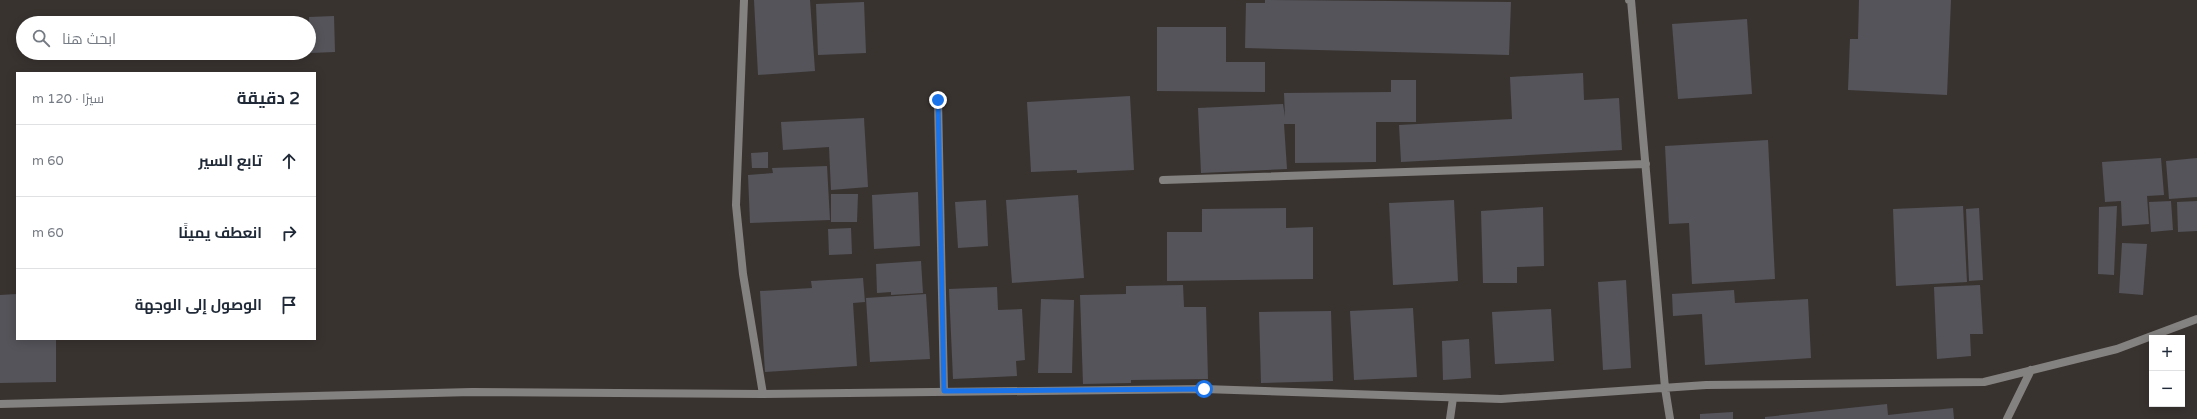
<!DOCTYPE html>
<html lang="ar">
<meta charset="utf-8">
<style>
body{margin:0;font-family:"Varela Round",Cairo,sans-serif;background:#f2f2f3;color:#1f2937;direction:rtl}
.controls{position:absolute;right:12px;bottom:12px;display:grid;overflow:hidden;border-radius:0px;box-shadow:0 2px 10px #0003}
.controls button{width:36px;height:36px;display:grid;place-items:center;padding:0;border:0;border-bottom:1px solid #e0e1e3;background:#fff;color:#1f2937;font:20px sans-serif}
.stop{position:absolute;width:12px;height:12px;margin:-9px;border:3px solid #1a73e8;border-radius:50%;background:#fff}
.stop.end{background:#1a73e8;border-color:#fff;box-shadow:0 1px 4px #0008}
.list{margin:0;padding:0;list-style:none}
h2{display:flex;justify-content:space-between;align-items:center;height:52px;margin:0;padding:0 16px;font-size:17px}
h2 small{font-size:13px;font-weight:400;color:#747a83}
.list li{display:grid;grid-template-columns:26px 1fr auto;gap:12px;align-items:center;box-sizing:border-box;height:72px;padding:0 16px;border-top:1px solid #e0e1e3}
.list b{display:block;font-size:15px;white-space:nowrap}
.list em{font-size:13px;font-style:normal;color:#747a83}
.icon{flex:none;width:22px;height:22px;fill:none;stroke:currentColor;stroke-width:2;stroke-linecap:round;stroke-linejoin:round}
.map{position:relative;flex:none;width:2197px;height:419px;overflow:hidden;direction:ltr}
.search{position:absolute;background:#fff;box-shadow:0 2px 10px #0003;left:16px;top:16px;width:300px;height:44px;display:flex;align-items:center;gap:10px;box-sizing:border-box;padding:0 14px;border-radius:22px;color:#747a83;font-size:15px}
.panel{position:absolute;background:#fff;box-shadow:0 2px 10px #0003;left:16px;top:72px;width:300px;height:268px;border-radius:0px;direction:rtl}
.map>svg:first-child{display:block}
.building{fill:#54545a}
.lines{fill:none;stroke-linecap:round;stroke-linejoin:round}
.lane{stroke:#848280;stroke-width:8}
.street{stroke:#848280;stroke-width:8}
.route{stroke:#1a73e8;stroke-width:5}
</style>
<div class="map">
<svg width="2197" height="419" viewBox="0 0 2197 419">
<rect width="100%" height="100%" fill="#393330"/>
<path class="building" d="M754,0H810L815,71L758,75Z
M1265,0L1511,2L1509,55L1245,48L1246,3H1265Z
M1859,0H1951L1947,95L1848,90L1850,39H1858Z
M864,2L866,53L818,55L816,4Z
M334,16L335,52L310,53L309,17Z
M1747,19L1752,94L1678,99L1672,24Z
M1157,27H1226V62H1265V92L1157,91Z
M1583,73L1584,100L1619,98L1622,150L1401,162L1399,125L1512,119L1510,77Z
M1391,80H1416V122H1376V162L1295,163V124H1284L1287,169L1201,173L1198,108L1283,104L1285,117L1284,93L1391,92Z
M1130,96L1134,170L1077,173V170L1031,172L1027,102Z
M864,118L868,187L831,190L829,147L783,150L781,122Z
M1768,140L1775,279L1692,284L1689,223L1669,224L1665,146Z
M768,152V168H752L751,153Z
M2161,158L2164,195L2147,196L2149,224L2122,226L2121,201L2105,202L2102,162Z
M2197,158V197L2169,199L2166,161Z
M827,166L830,220L750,223L748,175L773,173L772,168Z
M918,192L920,246L874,249L872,195Z
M831,194H858L857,222H831Z
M1078,195L1084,278L1012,283L1006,200Z
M986,200L988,246L958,248L955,202Z
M1454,200L1458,281L1393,285L1389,203Z
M2171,201L2173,230L2151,232L2149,202Z
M2197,201V231L2178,232L2177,202Z
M1963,206L1967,282L1896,286L1893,209Z
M2117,206L2114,275L2098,274L2099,207Z
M1543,207L1544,266L1517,267V283H1483L1481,211Z
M1286,208V228L1313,227V279L1167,281V232H1202V209Z
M1979,208L1983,280L1969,281L1966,209Z
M851,228L852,254L829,255L828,229Z
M2122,243L2147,244L2143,295L2119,293Z
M921,261L923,293L891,295V292L877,293L876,264Z
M863,278L865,302L853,303L857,366L765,372L760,291L812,288L811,281Z
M1626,280L1631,368L1603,370L1598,282Z
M1183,285L1184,307H1206L1208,379L1131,380V383L1083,384L1080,295L1126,294V286Z
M1980,285L1983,334H1970L1971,356L1937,359L1934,287Z
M997,287L998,310L1022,309L1025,360L1016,361L1017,376L953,379L949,289Z
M1734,290L1735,303L1808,299L1811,358L1705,365L1702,314L1673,316L1672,294Z
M17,294V339H56V382L0,383V295Z
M926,294L930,359L870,362L866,298Z
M1041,299L1074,300L1072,373H1038Z
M1413,308L1417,377L1354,380L1350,311Z
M1551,309L1554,361L1495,364L1492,312Z
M1331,311L1333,381L1261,383L1259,312Z
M1469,339L1471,378L1443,380L1442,341Z
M1887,404L1888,415L1953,408L1954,419H1765V417Z
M1733,412V419H1700V414Z"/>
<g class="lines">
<path class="lane" d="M938,100L944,391"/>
<path class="street" d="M744,0L736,205L743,274L763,394
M1629,0H1631L1665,388L1670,419
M1163,180L1646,164
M0,404L472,392L763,394L1204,389L1501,399L1706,385L1984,382L2117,349L2197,319
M1450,419L1453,398
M2007,419L2031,370"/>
</g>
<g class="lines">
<path class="route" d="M938,100L944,391L1204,389"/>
</g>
</svg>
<div class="controls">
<button>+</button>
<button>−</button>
</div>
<div class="stop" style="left:1204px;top:389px"></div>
<div class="stop end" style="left:938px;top:100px"></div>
<div class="search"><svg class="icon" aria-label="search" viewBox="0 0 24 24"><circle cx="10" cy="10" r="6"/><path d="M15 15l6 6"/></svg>ابحث هنا</div>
<section class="panel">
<h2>2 دقيقة<small>سيرًا · 120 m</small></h2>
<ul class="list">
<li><svg class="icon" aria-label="ahead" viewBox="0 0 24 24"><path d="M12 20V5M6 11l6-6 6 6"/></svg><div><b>تابع السير</b></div><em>60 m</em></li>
<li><svg class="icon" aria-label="right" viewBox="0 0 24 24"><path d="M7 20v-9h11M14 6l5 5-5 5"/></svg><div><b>انعطف يمينًا</b></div><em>60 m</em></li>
<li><svg class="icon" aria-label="arrive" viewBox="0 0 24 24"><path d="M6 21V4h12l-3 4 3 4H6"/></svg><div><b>الوصول إلى الوجهة</b></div></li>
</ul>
</section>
</div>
